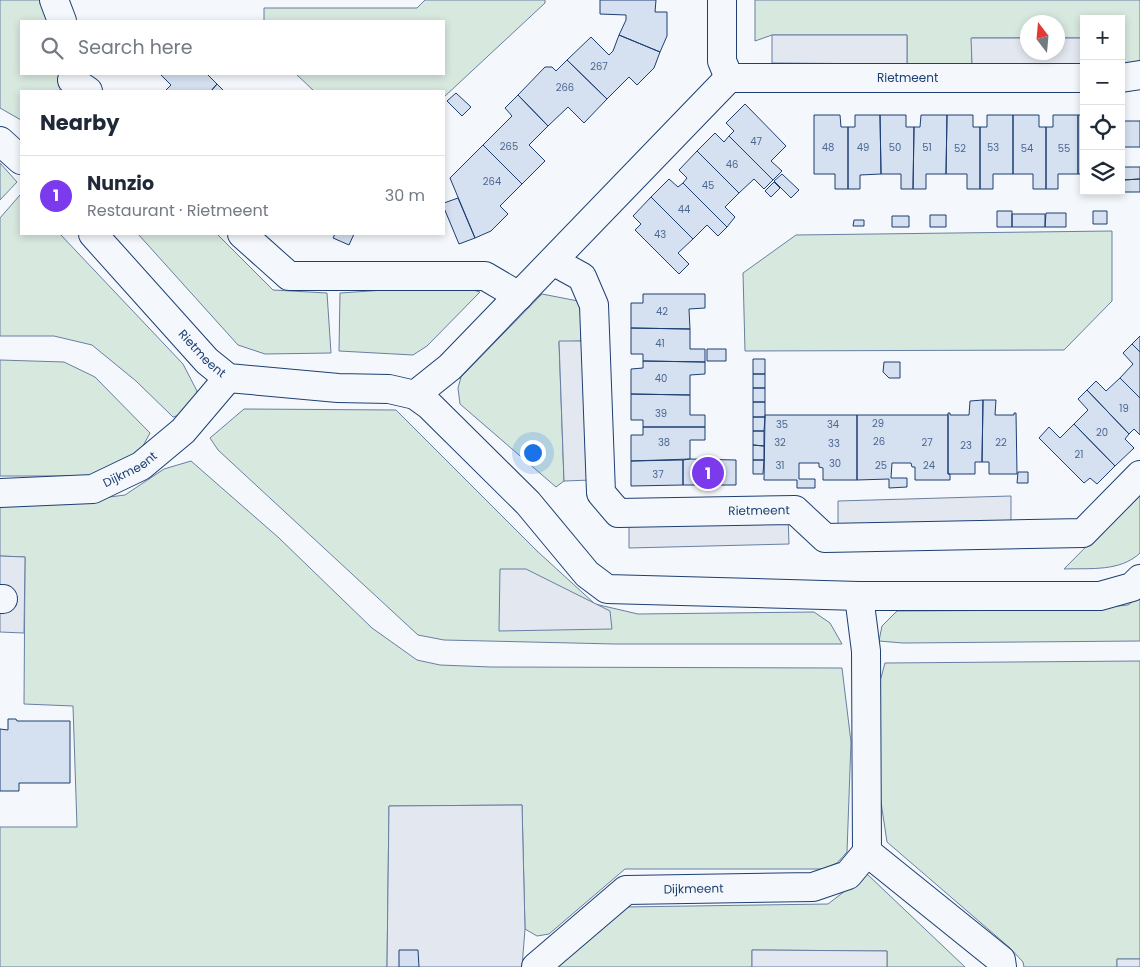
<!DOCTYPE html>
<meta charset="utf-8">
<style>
body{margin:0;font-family:Poppins,sans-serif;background:#f2f2f3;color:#1f2937}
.controls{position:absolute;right:15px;top:15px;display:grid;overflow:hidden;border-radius:0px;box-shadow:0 2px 8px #0003}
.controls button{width:45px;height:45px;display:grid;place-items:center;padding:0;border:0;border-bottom:1px solid #e0e1e3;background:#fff;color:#1f2937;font:25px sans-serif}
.compass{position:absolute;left:1020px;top:15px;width:45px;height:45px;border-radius:50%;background:#fff;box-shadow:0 2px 8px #0003;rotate:344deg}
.you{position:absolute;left:532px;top:452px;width:18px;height:18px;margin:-12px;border:4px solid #fff;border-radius:50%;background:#1a73e8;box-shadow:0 0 0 8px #1a73e833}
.badge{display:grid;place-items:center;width:32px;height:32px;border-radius:50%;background:#7c3aed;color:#fff;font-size:16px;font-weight:700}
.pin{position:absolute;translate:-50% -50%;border:2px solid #fff;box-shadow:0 1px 5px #0006}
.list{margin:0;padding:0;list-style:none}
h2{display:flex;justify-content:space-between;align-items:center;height:65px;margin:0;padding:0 20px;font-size:21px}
h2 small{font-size:16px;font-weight:400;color:#747a83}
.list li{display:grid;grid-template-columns:32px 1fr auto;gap:15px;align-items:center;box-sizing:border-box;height:80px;padding:0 20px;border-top:1px solid #e0e1e3}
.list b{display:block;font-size:19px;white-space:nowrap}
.list p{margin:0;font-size:16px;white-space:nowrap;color:#747a83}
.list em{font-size:16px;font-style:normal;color:#747a83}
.icon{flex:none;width:28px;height:28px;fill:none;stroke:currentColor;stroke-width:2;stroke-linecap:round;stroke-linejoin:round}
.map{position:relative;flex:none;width:1140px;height:967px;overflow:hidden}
.search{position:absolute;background:#fff;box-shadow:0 2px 8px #0003;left:20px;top:20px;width:425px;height:55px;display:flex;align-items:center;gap:12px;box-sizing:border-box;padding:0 18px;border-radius:0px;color:#747a83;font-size:19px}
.panel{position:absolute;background:#fff;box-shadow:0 2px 8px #0003;left:20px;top:90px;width:425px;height:145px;border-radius:0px}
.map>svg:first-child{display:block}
.green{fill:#d7e8df;stroke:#687fa3}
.parking{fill:#e3e8f0;stroke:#687fa3}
.building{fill:#d5e0f0;stroke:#1d3f73}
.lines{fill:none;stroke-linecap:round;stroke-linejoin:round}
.street-casing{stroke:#1d3f73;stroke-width:30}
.secondary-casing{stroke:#1d3f73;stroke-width:30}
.street{stroke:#f4f7fb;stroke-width:28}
.secondary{stroke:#f4f7fb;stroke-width:28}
.labels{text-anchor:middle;stroke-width:4;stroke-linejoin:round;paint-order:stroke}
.number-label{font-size:10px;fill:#4b6792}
.street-label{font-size:12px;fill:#1d3f73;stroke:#f4f7fb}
</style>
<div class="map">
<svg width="1140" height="967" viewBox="0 0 1140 967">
<rect width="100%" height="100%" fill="#f4f7fb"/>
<path class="green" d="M0,0H41L47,21H21V74H61L62,86L59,91H21V120L0,108Z
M425,0H545V3L444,97V91H314L296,74H444V21H264V8H417Z
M755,0H1140V61L1134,65H1121V19H1084V38H1058V22H1028L1027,38H972V64H907V35H772L755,41Z
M0,163L17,182L0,200Z
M20,195L21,197V234H60L183,364L197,391L193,411L173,417L136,381L92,345L54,336H0V218Z
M1112,231V301L1064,350L745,351L743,273L796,235Z
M138,234H217L273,290L327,293L331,353L265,354L238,345Z
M385,290H473L480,292L427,346L413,355L339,351L340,293Z
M542,294L578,301L581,314V341L559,342L564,481L556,487L460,404L458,388L461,377Z
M0,360L64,362L95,377L150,433L143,446L128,462L98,476H0Z
M244,409L396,410L537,551L595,604L638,614L814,612L830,623L842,644H615L444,640L418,635L218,450L210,438Z
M191,461L279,538L372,628L417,660L440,665L491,667L842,668L851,742L847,852L837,863L823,869H625L549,934L537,936L525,929L522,805L389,806L387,967H0V827H77L73,706L24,704L25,557L0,556V505L70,502L125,495L164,469Z
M1140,492V553C1120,572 1090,568 1064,569Z
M1140,596V641L903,643L879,641L882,626L897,611L1078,610L1128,605Z
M1140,661V959H1117V967H1024L1023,962L1010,948L887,842L879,789V685L885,663Z
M867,874L965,967H887V951L752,950V967H556L623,907L828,904Z"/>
<path class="parking" d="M772,35H907V64L772,63Z
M971,38H1027L1028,52H1058V38H1084V65L972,64Z
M559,341H581L584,346L592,480L564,481Z
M1011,496V525L838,529V501Z
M788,516L789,544L629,548V520Z
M0,556L25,557L24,633L0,632Z
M500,569H526L610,611L612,629L499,631Z
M522,805L525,929L522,967H387L389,806Z
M752,950L887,951V967H752Z
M1117,959H1140V967H1117Z"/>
<path class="building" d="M600,0H656L655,12H667V36L660,52L619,35L626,20V15L600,14Z
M619,35L660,52L654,68L637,85L629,77L607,99L567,60L591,37L609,55L613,51Z
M567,60L607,99L584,123L568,107L548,126L518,95L545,67H552L556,71Z
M160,74H207L217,84L211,91H165L171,85Z
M217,84L224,91H211Z
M456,93L471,107L462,116L447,101Z
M518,95L548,126L529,145L545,161L522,184L483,145L512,116L505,108Z
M745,104L786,146L771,161L782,171L773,180L729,136L734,131L726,123Z
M814,115H840L841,127H848V189H835V174H814Z
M855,115H880L881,174L860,175V189H848V127H855Z
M880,115H906V127H914L913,189H901V174H881Z
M921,115H947L946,174H926V189H913L914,127H920Z
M947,115H973V127H980V189H967V174H946Z
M987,115H1013V174H993V189H980V127H987Z
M1013,115H1039V127H1046V189H1033V174H1013Z
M1053,115H1078V174H1058V189H1046V127H1053Z
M1078,115H1084V174H1078Z
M1123,121H1140V147H1123Z
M715,133L724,142L729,136L773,180L764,189L754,179L739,193L697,151Z
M483,145L522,184L500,206L508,214L491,231L475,238L450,178Z
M697,151L739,193L725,207L735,217L727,227L683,183L687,178L679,170Z
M1123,167H1140V179L1123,180Z
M782,174L799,190L791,198L774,181Z
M669,179L678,187L683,183L727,227L718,236L707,225L693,239L651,197Z
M1140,179V192H1123V180Z
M774,182L780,188L771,197L765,191Z
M651,197L693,239L678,253L689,264L679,274L635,230L641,224L633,216Z
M458,198L475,238L459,244L444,208V203Z
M997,211H1012V227H997Z
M1093,211H1107V224H1093Z
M1046,213H1066V227H1045Z
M1012,214H1045V227H1012Z
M930,215H946V227H930Z
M892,216H909V227H892Z
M854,220H864V226H853Z
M335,234H354L349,245L333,238Z
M643,294H705V308L689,309L690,329L631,328V303H643Z
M631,328L690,329V349H705V362L643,361V354H631Z
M1140,336V352L1132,344Z
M1132,344L1140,352V398L1120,378L1133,364L1123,353Z
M707,349H726V361H707Z
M753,359H765V374H753Z
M643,361L705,362V374L690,375V395L631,394V369L643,368Z
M884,362H900V378H889L883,372Z
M753,374H765V388H753Z
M1120,378L1140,398V435L1134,429L1129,434L1087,390L1096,381L1106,391Z
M753,388H765V402H753Z
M1087,390L1129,434L1125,439L1134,448L1115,466L1074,424L1088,410L1078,399Z
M631,394L690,395V415H705V427H643V420H631Z
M983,400H996L995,415H1014V413H1016L1017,474H989V462H982Z
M983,400L982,462H975V474H948V413H950V415H969L970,401Z
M753,402H765V417H753Z
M765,415H857V480H823V468L819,467V463H799V479H815V488H797V480H764Z
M857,415H948V474H950V480H915V467H912L911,463H892L891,478H907V487L889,488V479L857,480Z
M753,417H765L764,431H753Z
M1074,424L1115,466L1097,484L1090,478L1084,483L1039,438L1049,427L1060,438Z
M643,427H705V440H690V459L631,461V435H643Z
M753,431H764V446L753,445Z
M753,445L764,446V460H753Z
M690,459L736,460V485H683V460Z
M683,460V485L631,486V461Z
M753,460H764L763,474H753Z
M1018,472H1028V483H1017Z
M8,719H16L17,721H70V783H19V791H0V729L8,730Z
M399,950H418L419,967H399Z"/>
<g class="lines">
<g class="street-casing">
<g id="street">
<path d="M54,0L62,21"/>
<path id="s1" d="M722,0V61L729,78H1084"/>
<path d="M1121,78L1140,75"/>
<path d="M72,80L88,91"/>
<path d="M242,234L289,276H485L519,296"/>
<path id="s2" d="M553,261L582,277L594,305L601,493L618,513L795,510L825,538L1083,533L1140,475"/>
<path d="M415,395L450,367L729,78"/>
<path id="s3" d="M0,493L93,489L141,466L183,431L228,378"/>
<path d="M859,596L866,651L867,852L1001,960L1002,967"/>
<path d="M0,599H3"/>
<path id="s4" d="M536,967L626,890L813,887L848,875L867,852"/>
</g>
</g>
<g class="secondary-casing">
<g id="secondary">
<path d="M0,141L21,160"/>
<path id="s5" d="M93,234L207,361L228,378L338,388L389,389L415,395L429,405L528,503L587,574L607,589L859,596H1100L1132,587L1140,579"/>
</g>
</g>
<use href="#street" class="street"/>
<use href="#secondary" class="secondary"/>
</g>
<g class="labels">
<g class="number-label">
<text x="599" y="70">267</text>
<text x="565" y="91">266</text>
<text x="756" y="145">47</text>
<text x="509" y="150">265</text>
<text x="828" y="151">48</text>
<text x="863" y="151">49</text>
<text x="895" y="151">50</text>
<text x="927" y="151">51</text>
<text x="993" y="151">53</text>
<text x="960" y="152">52</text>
<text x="1027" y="152">54</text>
<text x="1064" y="152">55</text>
<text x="732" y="168">46</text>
<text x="492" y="185">264</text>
<text x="708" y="189">45</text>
<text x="684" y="213">44</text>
<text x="660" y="238">43</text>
<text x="662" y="315">42</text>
<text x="660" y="347">41</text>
<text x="661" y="382">40</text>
<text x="1124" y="412">19</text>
<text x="661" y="417">39</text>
<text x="878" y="427">29</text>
<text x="782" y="428">35</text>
<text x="833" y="428">34</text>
<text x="1102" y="436">20</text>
<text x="879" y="445">26</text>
<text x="664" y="446">38</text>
<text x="780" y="446">32</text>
<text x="927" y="446">27</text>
<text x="1001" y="446">22</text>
<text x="834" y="447">33</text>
<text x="966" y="449">23</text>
<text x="1079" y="458">21</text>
<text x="835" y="467">30</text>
<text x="780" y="469">31</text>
<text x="881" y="469">25</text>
<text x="929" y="469">24</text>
<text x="658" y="478">37</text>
</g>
<g class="street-label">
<text dy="4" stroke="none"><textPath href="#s1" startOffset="258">Rietmeent</textPath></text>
<text dy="4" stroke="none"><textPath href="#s5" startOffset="162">Rietmeent</textPath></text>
<text dy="4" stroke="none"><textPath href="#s3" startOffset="135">Dijkmeent</textPath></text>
<text dy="4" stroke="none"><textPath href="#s2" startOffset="419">Rietmeent</textPath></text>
<text dy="4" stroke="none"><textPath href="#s4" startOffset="186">Dijkmeent</textPath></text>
</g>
</g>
</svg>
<div class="controls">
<button>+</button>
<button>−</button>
<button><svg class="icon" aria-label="locate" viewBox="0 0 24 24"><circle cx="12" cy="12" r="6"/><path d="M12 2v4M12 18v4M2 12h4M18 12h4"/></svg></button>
<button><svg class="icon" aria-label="layers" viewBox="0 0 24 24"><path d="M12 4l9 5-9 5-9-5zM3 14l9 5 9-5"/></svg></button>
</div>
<svg class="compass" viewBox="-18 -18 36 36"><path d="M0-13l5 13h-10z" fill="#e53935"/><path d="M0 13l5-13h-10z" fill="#747a83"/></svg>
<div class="you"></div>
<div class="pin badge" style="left:708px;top:473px">1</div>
<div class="search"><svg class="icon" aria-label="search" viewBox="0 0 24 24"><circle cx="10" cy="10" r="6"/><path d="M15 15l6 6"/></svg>Search here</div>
<section class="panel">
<h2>Nearby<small></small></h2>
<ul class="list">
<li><span class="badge">1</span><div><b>Nunzio</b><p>Restaurant · Rietmeent</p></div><em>30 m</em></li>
</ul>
</section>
</div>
